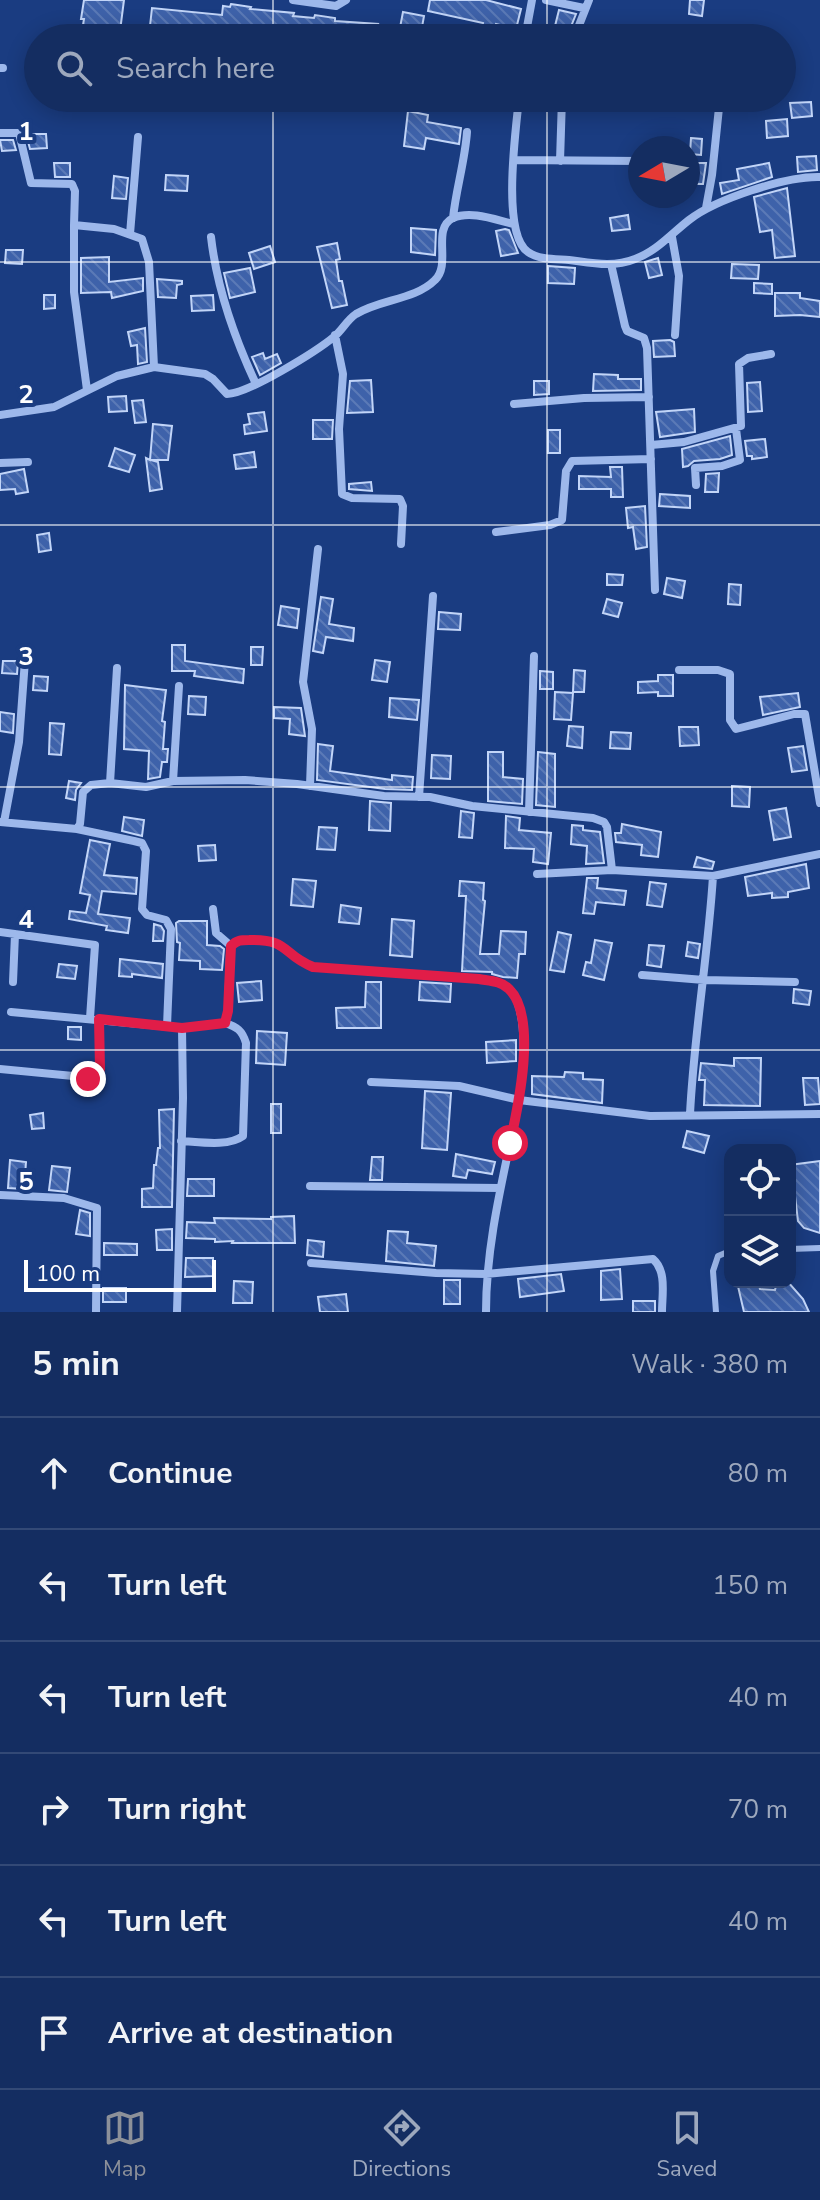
<!DOCTYPE html>
<meta charset="utf-8">
<style>
body{margin:0;font-family:"Nunito Sans",sans-serif;background:#21396a;color:#f1f3f6}
.controls{position:absolute;right:24px;bottom:24px;display:grid;overflow:hidden;border-radius:16px;box-shadow:0 4px 20px #0003}
.controls button{width:72px;height:72px;display:grid;place-items:center;padding:0;border:0;border-bottom:2px solid #334976;background:#142d61;color:#f1f3f6;font:40px sans-serif}
.compass{position:absolute;left:628px;top:136px;width:72px;height:72px;border-radius:50%;background:#142d61;box-shadow:0 4px 20px #0003;rotate:260deg}
.scale{position:absolute;left:24px;bottom:20px;width:192px;box-sizing:border-box;padding-left:8px;border:4px solid #fff;border-top:0;font-size:22px;line-height:28px;white-space:nowrap;color:#fff;-webkit-text-stroke:6px #1a3c81;paint-order:stroke}
.stop{position:absolute;width:24px;height:24px;margin:-18px;border:6px solid #e11d48;border-radius:50%;background:#fff}
.stop.end{background:#e11d48;border-color:#fff;box-shadow:0 2px 8px #0008}
.list{margin:0;padding:0;list-style:none}
h2{display:flex;justify-content:space-between;align-items:center;height:104px;margin:0;padding:0 32px;font-size:34px}
h2 small{font-size:26px;font-weight:400;color:#9da8bd}
.list li{display:grid;grid-template-columns:52px 1fr auto;gap:24px;align-items:center;box-sizing:border-box;height:112px;padding:0 32px;border-top:2px solid #334976}
.list b{display:block;font-size:30px;white-space:nowrap}
.list em{font-size:26px;font-style:normal;color:#9da8bd}
.icon{flex:none;width:44px;height:44px;fill:none;stroke:currentColor;stroke-width:2;stroke-linecap:round;stroke-linejoin:round}
.map{position:relative;flex:none;width:820px;height:1312px;overflow:hidden}
.search{position:absolute;background:#142d61;box-shadow:0 4px 20px #0003;left:24px;right:24px;top:24px;height:88px;display:flex;align-items:center;gap:20px;box-sizing:border-box;padding:0 28px;border-radius:44px;color:#9da8bd;font-size:30px}
.sheet{height:776px;background:#142d61}
nav{display:flex;justify-content:space-around;align-items:center;box-sizing:border-box;height:112px;border-top:2px solid #334976;background:#142d61;font-size:22px;color:#9da8bd}
nav a{display:grid;justify-items:center;gap:4px}
nav .on{color:#8c9099}
.map>svg:first-child{display:block}
.building{fill:url(#building-back-hatch);stroke:#c2d5f8;stroke-width:2}
.lines{fill:none;stroke-linecap:round;stroke-linejoin:round}
.lane{stroke:#9db8eb;stroke-width:6}
.street{stroke:#9db8eb;stroke-width:8}
.route{stroke:#e11d48;stroke-width:10}
.grid{fill:none;stroke:#fff;stroke-width:2;stroke-opacity:0.55}
.grid-label{font-size:26px;text-anchor:middle;font-weight:bold;fill:#fff;stroke:#1a3c81;stroke-width:8;stroke-linejoin:round;paint-order:stroke}
</style>
<div class="map">
<svg width="820" height="1312" viewBox="0 0 820 1312">
<defs>
<pattern id="building-back-hatch" width="6" height="6" patternUnits="userSpaceOnUse" patternTransform="scale(2)"><rect width="6" height="6" fill="#3e62aa"/><path d="M-1 5l2 2M0 0l6 6M5-1l2 2" fill="none" stroke="#5b7ab7"/></pattern>
</defs>
<rect width="100%" height="100%" fill="#1a3c81"/>
<path class="building" d="M84,0H124L120,31L83,25L84,19H81Z
M430,0H486L521,9L516,29L496,24L494,38H480L483,23L428,11Z
M690,0H704L702,16L689,14Z
M231,4L251,7L250,9L294,13L293,16L314,18L315,15L335,18V21L378,24L377,27H384L382,38L332,35V38H182L149,35L152,8L222,15L223,6L230,7Z
M559,10L576,14L568,34L554,30Z
M403,12L424,16L420,38H398Z
M811,102L812,116L792,118L790,103Z
M408,111L428,115L427,122L461,128L459,144L426,138L424,149L404,146Z
M787,119L788,136L767,138L766,121Z
M26,134H46L47,148L30,149Z
M691,138L702,139L701,155L690,154Z
M0,140H13L16,150L2,151Z
M816,156L817,170L798,172L797,157Z
M54,163H70V177H55Z
M695,163H706L703,184H695Z
M769,163L772,177L722,194L720,183L739,180L737,169Z
M166,175L188,176L187,191L165,190Z
M114,176L128,178L126,199L112,198Z
M787,188L795,256L775,258L772,230L760,232L754,197Z
M628,215L630,229L612,231L610,218Z
M411,228L436,230L435,255L411,252Z
M505,229L509,230L518,253L501,256L496,231Z
M337,243L340,259L336,260L339,281H342L347,305L332,308L317,247Z
M270,246L275,262L254,269L249,253Z
M6,250H23L22,264L5,263Z
M109,257V282L143,278V291L112,298L111,292L81,293V258Z
M658,258L662,275L649,278L645,262Z
M732,264L759,265L758,279L731,278Z
M548,266L575,268L574,284L548,283Z
M250,268L255,292L230,298L224,273Z
M157,279L182,281V284L177,285L176,298L158,297Z
M754,283L772,284V294L754,293Z
M775,293H800V298L820,301V317L800,315L775,316Z
M44,295H55V308L44,309Z
M213,295L214,310L192,311L191,296Z
M145,328L147,362L138,364L137,345L131,346L128,332Z
M670,340L674,342L675,356L654,357L653,341Z
M263,353L265,359L277,354L281,363L260,375L252,357Z
M594,374L618,375V379H641V390L593,391Z
M371,380L373,412L347,413L350,381Z
M534,381H549V394L534,395Z
M760,382L762,411L748,412L747,383Z
M126,396L127,411L109,412L108,397Z
M143,400L146,422L135,423L132,401Z
M694,409L695,432L660,437L656,412Z
M264,412L267,431L245,434L244,425L250,424L248,414Z
M313,420H333L332,439H313Z
M153,424L172,426L168,460H151L158,462L162,489L150,491L146,458L150,460Z
M548,430H560V453H548Z
M730,436L732,455L720,459L694,461L688,466L683,467L682,449Z
M765,439L767,457L752,459V456H747L745,441Z
M115,448L135,455L129,472L109,466Z
M254,452L256,467L236,469L234,455Z
M610,467H622L623,497H611V489H579V476L611,477Z
M24,469L28,492L16,494L15,489L0,490V474Z
M719,473L718,492H705L706,474Z
M371,482L372,491L349,489V484Z
M660,494L690,496V508L659,506Z
M645,506L647,547L636,549L633,527L628,528L626,508Z
M49,533L51,550L39,552L37,535Z
M607,574L623,575L622,585H607Z
M667,578L685,581L682,598L664,594Z
M729,584L741,585L740,605L728,604Z
M321,597L333,599L329,624L354,628L353,641L326,637L323,653L313,651Z
M607,599L622,603L618,617L603,613Z
M281,606L299,609L297,628L278,625Z
M439,612L461,614L460,630L438,629Z
M172,645H185V661L244,669L243,683L194,676L195,671H172Z
M251,647H263L262,665H251Z
M375,660L390,662L387,682L372,680Z
M3,661H18L17,674L2,673Z
M574,670L585,671L584,692H573Z
M540,671L553,672V689H540Z
M658,675H673V696H658V692L638,693V682L658,681Z
M34,676L48,677L47,691L33,690Z
M125,685L166,690L162,721L165,722L163,749H168L167,762H162L160,777L148,779L149,751L124,749Z
M555,692L573,693L571,720L554,719Z
M798,693L800,707L763,715L760,697Z
M189,696L206,697L205,715L188,714Z
M390,698L419,700L417,720L389,717Z
M274,707L301,708L305,736L289,734L290,719L274,718Z
M0,712L14,714L13,733L0,731Z
M50,723L64,724L61,755L49,754Z
M569,726L583,727L582,748L567,746Z
M679,727H698L699,745L680,746Z
M611,732L631,733L630,749L610,748Z
M318,744L333,746L330,771L392,780V775L413,777L412,790L385,789L317,780Z
M803,746L807,770L792,772L788,748Z
M488,752H503V777L523,779L522,804L488,801Z
M538,752L555,754V807L536,805Z
M432,755L451,756L450,779L431,778Z
M69,781L81,783L76,790L75,800L66,798Z
M732,786L750,787L749,807L732,806Z
M370,801L391,803L390,831L369,830Z
M786,808L791,837L774,840L769,811Z
M461,811L474,813L472,838L459,837Z
M506,816L520,818L519,830L551,833L548,864L533,862L534,849L505,848Z
M124,817L144,820L142,836L122,831Z
M622,824L661,832L658,857L641,855L642,845L616,842L615,833H621Z
M572,825L583,826V830L600,832L604,863L586,864L587,846L571,844Z
M319,827L337,828L335,850L317,849Z
M90,840L110,844L104,875L137,878L136,894L102,891L98,914L130,918L128,933L106,930L107,926L69,919L70,911L86,913L90,895L80,893Z
M215,845L216,860L199,861L198,846Z
M697,857L714,862L712,869L694,867Z
M806,864L809,888L788,892V897L772,898V893L748,896L745,877Z
M587,878H598L597,888L626,891L624,905L596,902L594,914L583,913Z
M293,879L316,881L313,907L291,905Z
M460,881L484,883L483,900L485,901L480,954H499L501,931L526,932L525,954H519L517,978L503,977L492,974V972L462,971L466,896H459Z
M650,882L666,884L662,907L647,905Z
M341,905L361,908L359,924L339,922Z
M392,919L414,921L412,957L390,955Z
M179,921H207V945L220,946L224,949L222,970L200,969V961L179,960L180,943L177,942L176,923Z
M154,924L161,926L164,931L163,941H153Z
M558,932L571,935L564,972L550,970Z
M595,940L612,943L604,980L583,975L586,962L591,963Z
M688,942L700,944L698,958L686,956Z
M649,945L664,946L661,967L647,965Z
M120,959L163,964L162,978L132,974V977L119,976Z
M59,964L77,966L75,979L57,977Z
M261,981L262,1000L239,1002L237,983Z
M366,982H381V1028H337L336,1008L365,1007Z
M420,982L451,984L450,1002L419,1000Z
M794,989L811,991L809,1005L793,1003Z
M68,1027H81V1040L68,1039Z
M257,1031L287,1033L285,1065L256,1063Z
M516,1040V1061L487,1063L486,1042Z
M734,1058H761L760,1106L704,1105L705,1080H699L701,1063L734,1066Z
M565,1072L583,1073V1079L603,1080L602,1103L532,1094V1076L564,1077Z
M803,1078H818L820,1104L805,1105Z
M425,1091L451,1093L447,1150L422,1148Z
M271,1104H281V1133H271Z
M174,1109L172,1207H142V1189L153,1188L154,1165H156L158,1148H160L159,1110Z
M43,1113L44,1128L32,1129L30,1115Z
M687,1131L709,1136L704,1153L683,1147Z
M456,1154L495,1162L492,1174L468,1170L466,1178L453,1176Z
M372,1157H383L382,1180H370Z
M10,1160L26,1162L24,1189L8,1188Z
M820,1161V1233L804,1228L798,1221L793,1179H790V1165Z
M52,1166L70,1168L67,1192L49,1190Z
M188,1179H214V1196H187Z
M80,1210L90,1213V1236L76,1234Z
M294,1216L295,1243H232L233,1241L215,1242V1239L186,1238L187,1222L215,1223L214,1218L271,1219V1217Z
M172,1229V1250H157L156,1230Z
M388,1231L408,1232L407,1243L436,1246L434,1266L386,1261Z
M308,1240L324,1242L323,1257L307,1255Z
M104,1243L137,1244V1255H104Z
M186,1258H213V1276L185,1277Z
M620,1269L622,1299L601,1300V1271Z
M561,1274L564,1291L520,1297L518,1279Z
M444,1280H460V1304H444Z
M234,1281L253,1282L252,1303H233Z
M737,1282H758L760,1289L775,1290L777,1282H788L803,1299L809,1312H744Z
M103,1288H126V1302H103Z
M346,1294L348,1312H320L318,1297Z
M633,1301H655V1312H633Z"/>
<g class="lines">
<path class="lane" d="M790,1249L820,1248
M716,1312L713,1271L718,1256L730,1251"/>
<path class="street" d="M293,0L336,6L346,0
M546,0L584,8
M525,38L532,0
M574,38L589,0
M0,68H3
M519,98C516,129 501,234 528,252C539,260 556,259 569,260C592,263 613,268 635,259C657,251 671,234 689,220C716,199 786,176 820,177
M0,133H19L31,183L72,184L75,191L74,225L114,229L142,239L149,262L154,367
M515,160L640,161
M560,161L562,98
M706,208L712,175L720,98
M453,218C456,189 465,161 467,132
M74,225V292L87,390
M130,234L138,137
M211,237C217,289 234,337 256,384
M672,237L679,276L675,335
M611,264L625,326L627,331L644,338L647,348L655,590
M335,335L343,374L339,429L342,494L352,498L400,499L403,506L401,544
M514,404L584,398L649,397
M0,415L54,407L117,376L154,367L205,374L213,379L227,394C248,394 317,351 335,336C343,329 347,320 356,314C380,299 415,300 435,280C452,264 431,229 453,218C471,210 496,220 514,224
M651,445L684,442L741,426L739,364L748,358L771,354
M0,463L28,462
M696,485L695,468L722,466L740,460L736,429
M496,532L550,525L562,520L566,471L572,461L651,459
M679,670H718L730,674V720L736,729L794,714H805L820,803
M173,781L179,686
M110,783L117,668
M310,786L312,729L303,682L318,549
M419,797L433,596
M529,812L534,656
M0,822L77,829L80,824L83,792L91,785L110,783L146,787L173,781L245,780L297,784L384,796L430,797L472,806L593,818L604,822L607,827L612,870L713,876L820,854
M4,822L19,742L25,660
M77,829L134,841L142,843L146,851L142,909L147,915L166,920L171,929L167,1026
M537,874L612,870
M213,909L216,933L231,946
M0,932L95,945L90,1018
M642,975L704,980L795,982
M13,982L15,934
M11,1012L182,1028
M0,1069L94,1078L98,1075L100,1069L99,1019
M371,1082L459,1086L519,1100C505,1171 486,1240 486,1312
M690,1114C694,1034 708,956 713,876
M181,1141C200,1142 228,1147 243,1136L246,1043C242,1030 237,1027 225,1023
M310,1186L500,1188
M0,1195L64,1198L97,1208L96,1312
M311,1263L436,1273L486,1274L653,1259C667,1271 662,1295 662,1312
M177,1312L183,1098L182,1028L225,1023L228,1011L230,953L231,946C237,940 241,940 249,940C290,939 281,954 313,967L479,979C490,981 501,981 509,989C530,1009 523,1073 519,1100L650,1116L820,1114"/>
</g>
<g class="lines">
<path class="route" d="M88,1079L98,1075L100,1069L99,1019L182,1028L225,1023L228,1011L231,946C237,940 241,940 249,940C290,939 281,954 313,967L479,979C490,981 501,981 509,989C538,1017 518,1108 510,1143"/>
</g>
<path class="grid" d="M273,0V38M547,0V38M273,98V1312M547,98V1312M0,262H820M0,525H820M0,787H820M0,1050H820"/>
<g class="grid-label">
<text x="26" y="140">1</text>
<text x="26" y="403">2</text>
<text x="26" y="665">3</text>
<text x="26" y="928">4</text>
<text x="26" y="1190">5</text>
</g>
</svg>
<div class="controls">
<button><svg class="icon" aria-label="locate" viewBox="0 0 24 24"><circle cx="12" cy="12" r="6"/><path d="M12 2v4M12 18v4M2 12h4M18 12h4"/></svg></button>
<button><svg class="icon" aria-label="layers" viewBox="0 0 24 24"><path d="M12 4l9 5-9 5-9-5zM3 14l9 5 9-5"/></svg></button>
</div>
<svg class="compass" viewBox="-18 -18 36 36"><path d="M0-13l5 13h-10z" fill="#e53935"/><path d="M0 13l5-13h-10z" fill="#9da8bd"/></svg>
<div class="scale">100 m</div>
<div class="stop" style="left:510px;top:1143px"></div>
<div class="stop end" style="left:88px;top:1079px"></div>
<div class="search"><svg class="icon" aria-label="search" viewBox="0 0 24 24"><circle cx="10" cy="10" r="6"/><path d="M15 15l6 6"/></svg>Search here</div>
</div>
<section class="sheet">
<h2>5 min<small>Walk · 380 m</small></h2>
<ul class="list">
<li><svg class="icon" aria-label="ahead" viewBox="0 0 24 24"><path d="M12 20V5M6 11l6-6 6 6"/></svg><div><b>Continue</b></div><em>80 m</em></li>
<li><svg class="icon" aria-label="left" viewBox="0 0 24 24"><path d="M17 20v-9H6M10 6l-5 5 5 5"/></svg><div><b>Turn left</b></div><em>150 m</em></li>
<li><svg class="icon" aria-label="left" viewBox="0 0 24 24"><path d="M17 20v-9H6M10 6l-5 5 5 5"/></svg><div><b>Turn left</b></div><em>40 m</em></li>
<li><svg class="icon" aria-label="right" viewBox="0 0 24 24"><path d="M7 20v-9h11M14 6l5 5-5 5"/></svg><div><b>Turn right</b></div><em>70 m</em></li>
<li><svg class="icon" aria-label="left" viewBox="0 0 24 24"><path d="M17 20v-9H6M10 6l-5 5 5 5"/></svg><div><b>Turn left</b></div><em>40 m</em></li>
<li><svg class="icon" aria-label="arrive" viewBox="0 0 24 24"><path d="M6 21V4h12l-3 4 3 4H6"/></svg><div><b>Arrive at destination</b></div></li>
</ul>
</section>
<nav>
<a class="on"><svg class="icon" aria-label="map" viewBox="0 0 24 24"><path d="M3 6l6-2 6 2 6-2v14l-6 2-6-2-6 2zM9 4v14M15 6v14"/></svg>Map</a>
<a><svg class="icon" aria-label="directions" viewBox="0 0 24 24"><path d="M12 3l9 9-9 9-9-9zM9 14v-3h6M13 9l2 2-2 2"/></svg>Directions</a>
<a><svg class="icon" aria-label="saved" viewBox="0 0 24 24"><path d="M7 4h10v16l-5-4-5 4z"/></svg>Saved</a>
</nav>
